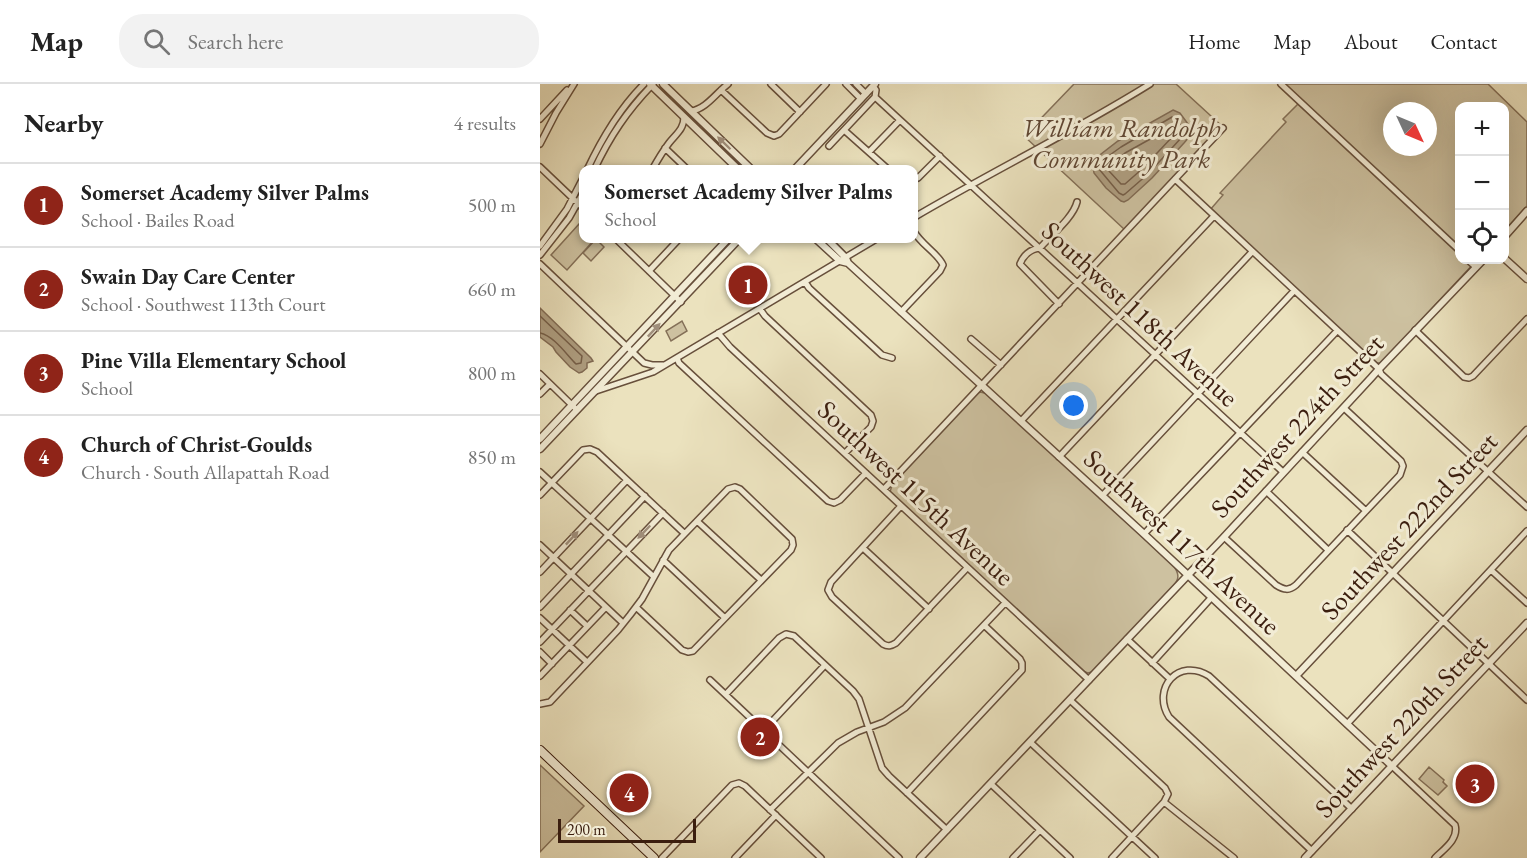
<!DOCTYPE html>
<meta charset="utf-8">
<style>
body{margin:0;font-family:"EB Garamond",serif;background:#f2f2f2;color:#222}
.controls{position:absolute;right:18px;top:18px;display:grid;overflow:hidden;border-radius:12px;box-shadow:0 6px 24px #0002}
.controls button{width:54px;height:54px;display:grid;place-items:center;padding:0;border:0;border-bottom:2px solid #e0e0e0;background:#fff;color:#222;font:30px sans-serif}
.compass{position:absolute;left:843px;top:18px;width:54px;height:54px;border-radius:50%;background:#fff;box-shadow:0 6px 24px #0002;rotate:134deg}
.scale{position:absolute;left:18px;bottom:15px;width:138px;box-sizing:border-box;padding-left:6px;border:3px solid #3b1e0f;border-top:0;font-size:16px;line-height:21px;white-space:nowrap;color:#3b1e0f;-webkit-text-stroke:4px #f2ecd5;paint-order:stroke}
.you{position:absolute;left:534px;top:322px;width:21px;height:21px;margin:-15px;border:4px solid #fff;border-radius:50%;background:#1a73e8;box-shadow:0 0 0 9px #1a73e833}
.badge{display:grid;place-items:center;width:39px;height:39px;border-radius:50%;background:#8f2418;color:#fff;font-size:20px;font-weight:700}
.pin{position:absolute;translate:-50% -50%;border:3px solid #fff;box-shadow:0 2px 6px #0006}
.popup{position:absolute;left:39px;top:81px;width:339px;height:78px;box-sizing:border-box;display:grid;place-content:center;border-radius:12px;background:#fff;filter:drop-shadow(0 2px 4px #0005);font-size:20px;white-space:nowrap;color:#767676}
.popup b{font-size:22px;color:#222}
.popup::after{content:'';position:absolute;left:50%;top:100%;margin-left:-12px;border:12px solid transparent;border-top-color:#fff}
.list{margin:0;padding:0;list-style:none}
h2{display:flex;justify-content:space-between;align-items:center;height:78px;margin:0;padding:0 24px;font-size:26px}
h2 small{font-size:20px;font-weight:400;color:#767676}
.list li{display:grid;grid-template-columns:39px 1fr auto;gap:18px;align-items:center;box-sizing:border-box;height:84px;padding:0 24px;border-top:2px solid #e0e0e0}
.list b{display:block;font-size:22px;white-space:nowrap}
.list p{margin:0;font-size:20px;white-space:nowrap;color:#767676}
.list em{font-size:20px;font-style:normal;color:#767676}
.icon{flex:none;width:33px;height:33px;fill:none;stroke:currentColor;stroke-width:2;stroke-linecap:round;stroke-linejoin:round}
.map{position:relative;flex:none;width:987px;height:774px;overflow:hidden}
header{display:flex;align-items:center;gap:36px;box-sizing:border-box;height:84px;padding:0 30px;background:#fff;border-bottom:2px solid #e0e0e0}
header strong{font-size:28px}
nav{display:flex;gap:33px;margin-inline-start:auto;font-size:21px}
.search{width:420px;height:54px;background:#f2f2f2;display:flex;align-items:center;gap:15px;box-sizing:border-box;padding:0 21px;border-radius:24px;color:#767676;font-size:22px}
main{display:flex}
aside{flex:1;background:#fff}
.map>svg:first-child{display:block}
.green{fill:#cdc1a0;stroke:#847058;stroke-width:1.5;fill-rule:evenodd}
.water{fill:#af9f82;stroke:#816b54;stroke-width:1.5}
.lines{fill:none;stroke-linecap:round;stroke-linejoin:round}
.shore{stroke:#755e48;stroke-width:1.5}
.minor-casing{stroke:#674f3b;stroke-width:8}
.tertiary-casing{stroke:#674f3b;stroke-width:9}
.secondary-casing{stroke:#3b1e0f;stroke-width:10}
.minor{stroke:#f2ecd5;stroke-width:5}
.tertiary{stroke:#f2ecd5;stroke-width:6}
.secondary{stroke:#f2ecd5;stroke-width:8}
.oneway{fill:#a08f7c}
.labels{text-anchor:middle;stroke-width:6;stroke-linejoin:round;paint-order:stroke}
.park-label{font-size:27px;font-style:italic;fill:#604733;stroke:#f2ecd5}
.street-label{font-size:27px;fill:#3b1e0f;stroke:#f2ecd5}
</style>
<header>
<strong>Map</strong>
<div class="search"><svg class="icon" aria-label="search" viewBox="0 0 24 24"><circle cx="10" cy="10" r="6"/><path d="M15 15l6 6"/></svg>Search here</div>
<nav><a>Home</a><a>Map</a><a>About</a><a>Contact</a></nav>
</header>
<main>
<aside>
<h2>Nearby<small>4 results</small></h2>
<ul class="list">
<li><span class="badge">1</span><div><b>Somerset Academy Silver Palms</b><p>School · Bailes Road</p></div><em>500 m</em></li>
<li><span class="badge">2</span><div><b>Swain Day Care Center</b><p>School · Southwest 113th Court</p></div><em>660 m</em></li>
<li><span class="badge">3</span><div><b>Pine Villa Elementary School</b><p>School</p></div><em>800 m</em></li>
<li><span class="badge">4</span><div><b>Church of Christ-Goulds</b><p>Church · South Allapattah Road</p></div><em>850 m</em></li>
</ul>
</aside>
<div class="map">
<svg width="987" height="774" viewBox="0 0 987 774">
<rect width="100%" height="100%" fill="#ebe2be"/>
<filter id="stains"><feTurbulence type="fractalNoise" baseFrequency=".00333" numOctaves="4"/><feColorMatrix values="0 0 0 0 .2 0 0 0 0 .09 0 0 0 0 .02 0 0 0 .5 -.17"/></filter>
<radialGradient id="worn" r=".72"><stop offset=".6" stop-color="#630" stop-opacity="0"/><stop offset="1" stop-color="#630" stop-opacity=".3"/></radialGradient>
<path class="green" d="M534,0H636L683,43L585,146L484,52Z
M744,0H948L987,38V122L965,146L964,22H920V176H937L841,279H836L670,126L683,111L680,109L746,38L743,35L761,17ZM852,27H888V63H852Z
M39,140L43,143V154L55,155L27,186L11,171Z
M56,155L64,163L51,177L43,169Z
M142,237L147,247L131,257L126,247Z
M440,308L449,310L633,481C643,494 636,499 627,509L554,587C549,590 546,589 541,586L350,408L352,401L436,310Z
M0,681L44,722L0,768Z
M889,683L904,696L903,698L907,702L898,711L879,695Z"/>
<path class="water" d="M633,26L640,29L651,44L650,52L644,59L612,94L588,116L584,118L581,117L566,104L554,89L552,77L578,57Z
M0,224L51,274L53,277L47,279V284L42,288L39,289L30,283L16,268L13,263L0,253Z"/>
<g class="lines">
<path class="shore" d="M632,33L636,34L644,46L642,53L608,90L585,110L583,111L579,109L559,85L560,78L581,63Z
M632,43L635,47V50L602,85L585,100H581L569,87V82L585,69Z
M0,232L42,272L41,279L36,280C26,270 14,252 0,249"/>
<g class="minor-casing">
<path id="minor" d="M231,0L260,28
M306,0L321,15
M316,0L326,10
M741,0L920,167
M333,2L336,6L335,13L743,388
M181,6L227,49L234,52L239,50L286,0
M151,27C166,25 176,9 188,0
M0,35L27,6
M304,46L349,86
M0,60L16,29L34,0
M289,62L335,13
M125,64L148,86
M329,68L360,36
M0,83L43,124
M47,86C62,54 79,25 104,0
M54,86C70,52 87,27 113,0
M112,86C117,77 123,67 129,59C136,50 144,45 144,33
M635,95L839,285L841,290L987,423
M373,96L378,94L400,72
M373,134C451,88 533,48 610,0
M75,154L141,218
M0,162L27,125L43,94
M0,171L29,134L43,109
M928,176L936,183
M0,180L104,279L112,281H123
M109,187L140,154
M265,198L269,204L342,271L352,274
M519,220L480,180C483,172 490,165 500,164C511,151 533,134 537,118
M220,225L225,232L331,331L333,337L331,343L305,369
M361,228L400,187L403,181C398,169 381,161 373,146
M875,246L924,293L929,294L933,292L987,235
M178,249L190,263L549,596
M431,255L461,281
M137,274L139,279L288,417L294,419L300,416L326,389
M0,290L37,326
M56,307L113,288L338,154
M0,310L10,300
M481,337L674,132
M762,368L826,427
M519,373L712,168
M0,388L114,493
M344,405L683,44
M726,407L788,466
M0,411L43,366L50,365L57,368L144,449
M562,412L754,207
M361,422L291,498L288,506L292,513L343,560C348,563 351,562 356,559L427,484
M157,437L221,496
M807,446L987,616
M604,450L797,247
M684,453L736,501C744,506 749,507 756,501L860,391L863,382L861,377L804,324
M0,461L83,539
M323,464L389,525
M123,476L185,534
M951,486L987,519
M0,488L87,396
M0,523L105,412
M30,526L47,542
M0,534L47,578
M587,555L630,595
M0,558L123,429
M0,568L12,580
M612,579L671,514
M0,592L66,523
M170,596L359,774
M186,610L239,554L246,550L254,552L313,607L319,615L342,684L349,692L407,746
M530,616L625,704L628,710L624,718L572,774
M0,620L10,618L78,546L90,531L102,515L129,466L188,405L195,403L200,405L252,455L253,461L251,466L153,567L148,568L142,566L96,523
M807,640L987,447
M224,646L285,581
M490,658L615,774
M852,682L915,741C919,755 904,765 895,774
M451,700L530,774
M367,709L482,586V579L480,575L444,541
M624,718L694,774
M230,726L298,659L317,648L344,638L365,624L465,519
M772,767L629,633C611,604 639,573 669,592L812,725
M122,774L192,701L199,699L205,702L281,774
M195,774L236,731
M473,774L500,746"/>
</g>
<g class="tertiary-casing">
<path id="tertiary" d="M110,0L199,86
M123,0L212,86
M254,86L335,0
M964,153L987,127
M275,154L300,177L308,179
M286,154L306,174L308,179L604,450L852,682
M964,174L987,195
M0,355L189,154
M0,365L200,154
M756,592L987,346
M380,774L684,453L831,294L839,285L943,176
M765,774L987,539"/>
</g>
<g class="secondary-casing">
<path id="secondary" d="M0,666L114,774"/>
</g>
<use href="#minor" class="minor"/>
<use href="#tertiary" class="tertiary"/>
<use href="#secondary" class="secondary"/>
</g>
<defs><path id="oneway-solid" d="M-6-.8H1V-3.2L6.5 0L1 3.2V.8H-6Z" transform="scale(1.5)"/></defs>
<g class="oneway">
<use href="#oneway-solid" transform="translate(184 59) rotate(-136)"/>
<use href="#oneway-solid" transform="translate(114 246) rotate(-47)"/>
<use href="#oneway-solid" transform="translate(104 448) rotate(134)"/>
<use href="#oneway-solid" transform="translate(32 454) rotate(-47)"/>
</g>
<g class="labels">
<g class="park-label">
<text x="581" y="53">William Randolph<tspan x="581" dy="31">Community Park</tspan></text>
</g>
<g class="street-label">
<text transform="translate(600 230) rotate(43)" y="9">Southwest 118th Avenue</text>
<text transform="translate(757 342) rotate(-47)" y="9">Southwest 224th Street</text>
<text transform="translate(376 409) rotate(43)" y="9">Southwest 115th Avenue</text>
<text transform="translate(869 442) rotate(-47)" y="9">Southwest 222nd Street</text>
<text transform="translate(642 458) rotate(43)" y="9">Southwest 117th Avenue</text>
<text transform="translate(861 642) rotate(-47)" y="9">Southwest 220th Street</text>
</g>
</g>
<rect width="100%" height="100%" filter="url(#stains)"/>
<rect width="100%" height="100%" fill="url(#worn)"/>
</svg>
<div class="controls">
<button>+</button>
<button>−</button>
<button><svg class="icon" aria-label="locate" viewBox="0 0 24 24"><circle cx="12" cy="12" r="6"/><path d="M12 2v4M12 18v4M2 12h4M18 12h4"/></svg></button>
</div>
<svg class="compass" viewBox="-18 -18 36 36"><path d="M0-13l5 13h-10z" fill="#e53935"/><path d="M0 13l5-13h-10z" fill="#767676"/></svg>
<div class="scale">200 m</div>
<div class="you"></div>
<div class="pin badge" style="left:208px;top:201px">1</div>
<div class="popup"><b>Somerset Academy Silver Palms</b>School</div>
<div class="pin badge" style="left:220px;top:653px">2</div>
<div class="pin badge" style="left:935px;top:700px">3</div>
<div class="pin badge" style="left:89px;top:709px">4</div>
</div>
</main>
